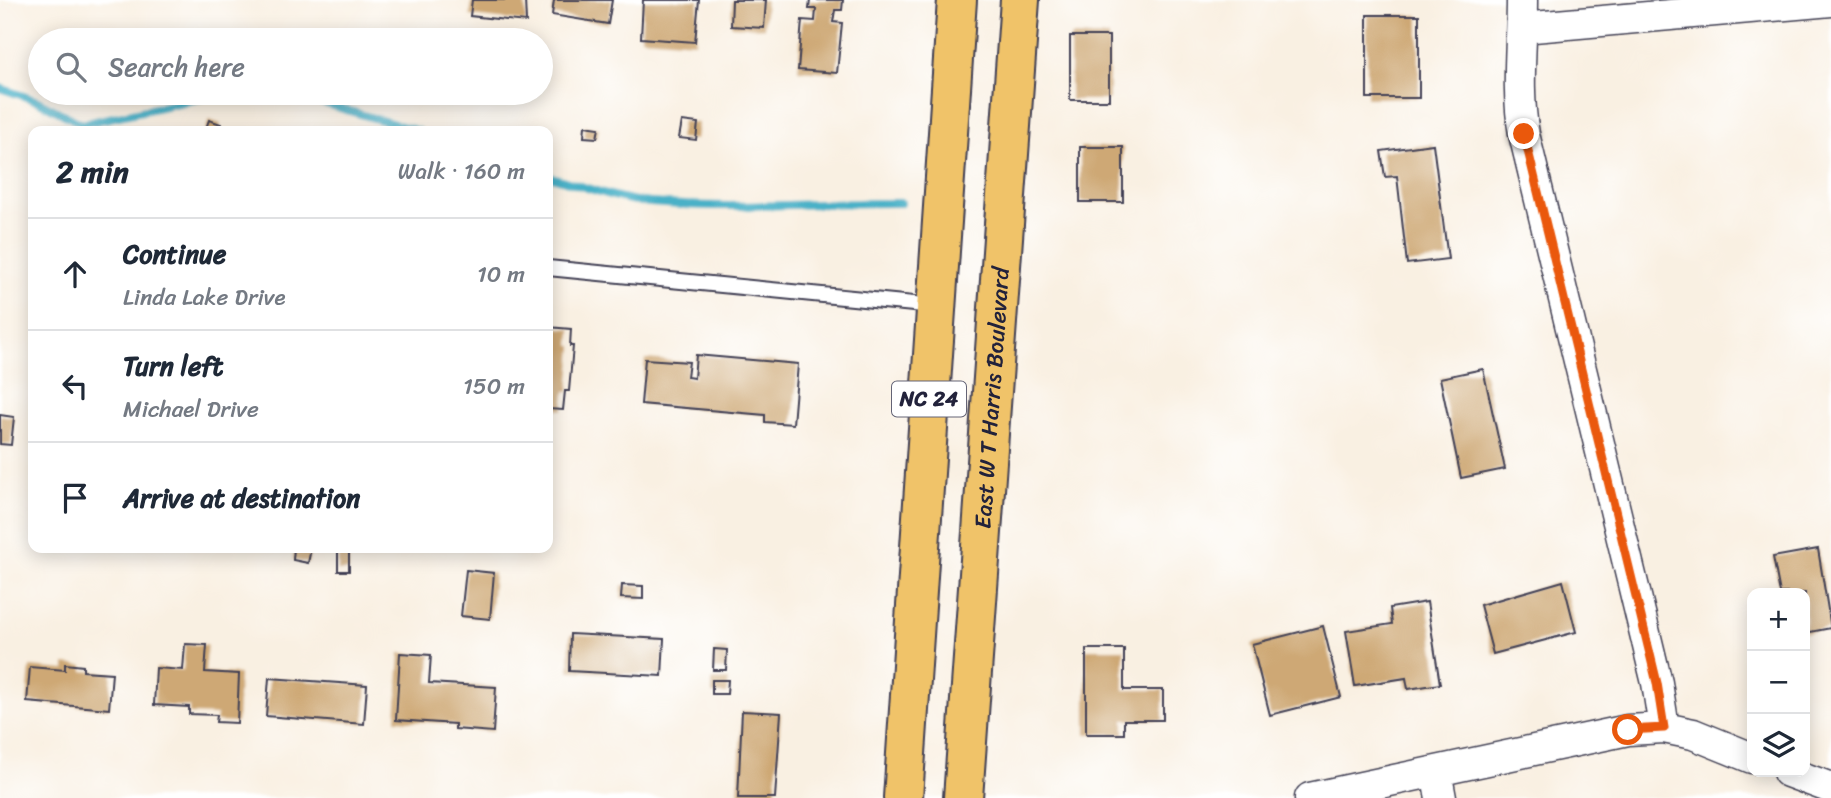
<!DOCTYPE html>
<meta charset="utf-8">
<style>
body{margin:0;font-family:Sriracha,sans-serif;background:#f6f6f7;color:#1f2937}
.controls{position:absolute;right:21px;bottom:21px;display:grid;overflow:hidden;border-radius:14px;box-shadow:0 4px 18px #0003}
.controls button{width:63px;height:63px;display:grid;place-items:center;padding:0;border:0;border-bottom:2px solid #e0e1e3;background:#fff;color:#1f2937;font:35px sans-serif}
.stop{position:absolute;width:21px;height:21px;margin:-16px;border:5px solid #ea580c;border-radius:50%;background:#fff}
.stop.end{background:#ea580c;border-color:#fff;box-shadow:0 2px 7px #0008}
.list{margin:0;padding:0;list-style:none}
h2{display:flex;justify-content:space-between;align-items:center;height:91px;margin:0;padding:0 28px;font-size:30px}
h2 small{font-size:23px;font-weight:400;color:#747a83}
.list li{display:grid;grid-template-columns:46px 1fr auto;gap:21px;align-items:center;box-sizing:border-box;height:112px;padding:0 28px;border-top:2px solid #e0e1e3}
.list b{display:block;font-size:26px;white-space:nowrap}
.list p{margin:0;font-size:23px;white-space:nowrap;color:#747a83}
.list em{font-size:23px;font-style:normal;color:#747a83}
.icon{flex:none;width:38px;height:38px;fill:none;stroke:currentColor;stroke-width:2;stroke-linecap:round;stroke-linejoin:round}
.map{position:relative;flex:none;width:1831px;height:798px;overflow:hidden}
.search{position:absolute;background:#fff;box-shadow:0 4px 18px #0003;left:28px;top:28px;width:525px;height:77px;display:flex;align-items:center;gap:18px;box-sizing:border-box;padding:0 24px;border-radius:38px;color:#747a83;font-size:26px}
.panel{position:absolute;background:#fff;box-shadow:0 4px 18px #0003;left:28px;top:126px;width:525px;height:427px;border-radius:14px}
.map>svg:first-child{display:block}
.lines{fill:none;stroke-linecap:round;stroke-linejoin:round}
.stream{stroke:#48b1c7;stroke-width:8}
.building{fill:#cea874}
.lane-casing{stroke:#424154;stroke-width:18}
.street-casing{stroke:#424154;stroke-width:33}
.primary-casing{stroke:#424154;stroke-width:42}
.lane{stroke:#fff;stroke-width:14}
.street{stroke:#fff;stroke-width:30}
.primary{stroke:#f0c369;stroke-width:38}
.route{stroke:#ea580c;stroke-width:9}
.labels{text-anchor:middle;stroke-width:7;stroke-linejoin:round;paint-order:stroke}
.shield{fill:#fff;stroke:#646476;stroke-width:2}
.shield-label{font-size:21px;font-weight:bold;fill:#22223b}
.street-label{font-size:23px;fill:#22223b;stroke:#fff}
</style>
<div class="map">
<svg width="1831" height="798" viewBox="0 0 1831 798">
<rect width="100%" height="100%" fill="#fff"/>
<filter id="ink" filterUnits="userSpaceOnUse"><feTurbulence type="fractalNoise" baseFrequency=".0143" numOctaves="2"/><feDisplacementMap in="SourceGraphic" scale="14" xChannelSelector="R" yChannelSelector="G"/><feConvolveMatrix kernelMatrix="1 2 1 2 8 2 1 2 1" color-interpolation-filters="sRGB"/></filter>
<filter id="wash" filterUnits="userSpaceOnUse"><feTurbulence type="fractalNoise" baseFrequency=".00686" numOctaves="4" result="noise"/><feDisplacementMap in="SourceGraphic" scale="28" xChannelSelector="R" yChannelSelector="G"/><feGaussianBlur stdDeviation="1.57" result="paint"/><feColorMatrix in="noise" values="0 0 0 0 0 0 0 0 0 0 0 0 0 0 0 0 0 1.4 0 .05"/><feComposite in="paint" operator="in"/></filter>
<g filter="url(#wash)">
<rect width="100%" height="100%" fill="#f9f0e2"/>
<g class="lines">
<path class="stream" d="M0,88L38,101L82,124L215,95L239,97L292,94L418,131
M548,176C581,185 617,200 651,203C735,210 818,202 901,203"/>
</g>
<g id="blocks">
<path class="building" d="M472,0H525L526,22L470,16Z
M554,0H612L608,24L552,15Z
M643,0H699L695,42L641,38Z
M732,0H766L764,28L731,26Z
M810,0H843L842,10H835L833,22L842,23L837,73L798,70L802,20L815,21L816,9H809Z
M1367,15H1419V98H1367Z
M1070,36H1109V100H1070Z
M209,120L221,124L218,131H205Z
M682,121L698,123L696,140L679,138Z
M585,126L599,128L597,138L584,137Z
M1433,144L1448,259L1407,264L1397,176L1385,177L1381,151Z
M1080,147H1123V202H1080Z
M548,327L571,329L570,346H573L569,391H565L563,410L548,409Z
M696,355L798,364L793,424L765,422V415L641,404L645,359L689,362L687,377L694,378Z
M1483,369L1505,469L1461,478L1440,378Z
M0,415L14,417L11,445L0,444Z
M294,548L311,549L308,563L293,560Z
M1818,549L1831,628L1805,633V593H1780L1773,557Z
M338,551H349V571H338Z
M466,570L494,573L490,619L461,616Z
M1563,581L1576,632L1493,654L1480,605Z
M622,585L643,586V599L621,598Z
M1427,602L1440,684L1408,689L1406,678L1355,686L1346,631L1392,624L1390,608Z
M1323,626L1341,697L1270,715L1252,644Z
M570,634L664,639L662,676L569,671Z
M185,644L207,645L205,672L239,674L237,723L216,722L217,715L189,714V707L154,705L156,668L183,670Z
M714,649L727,650L726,670H713Z
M1086,649H1124V690H1163V720H1124V734H1086Z
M400,653L431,655L429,683L496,687L493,732L455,729V724L396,720Z
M65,664L83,666V671L112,673L109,709L27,702L30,667L65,670Z
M269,678L367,685L364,724L266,716Z
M712,680H728L727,694H712Z
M742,711L781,713L775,798H738Z"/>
</g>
</g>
<g filter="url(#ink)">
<use href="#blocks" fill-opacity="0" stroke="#424154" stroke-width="2"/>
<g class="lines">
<g class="lane-casing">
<path id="lane" d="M548,268L934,306"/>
</g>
<g class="street-casing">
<path id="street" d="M1522,0C1522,45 1516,89 1524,134L1657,683L1664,728
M1522,28L1831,1
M1436,771L1441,798
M1788,772L1831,788
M1310,798L1628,730L1664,728L1693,734L1752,758"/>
</g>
<g class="primary-casing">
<g id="primary">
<path d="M903,798L957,0"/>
<path id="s1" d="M963,798L1020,0"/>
</g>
</g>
<use href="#lane" class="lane"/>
<use href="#street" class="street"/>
<use href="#primary" class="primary"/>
</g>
</g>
<g class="lines" filter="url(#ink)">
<path class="route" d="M1524,134L1657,683L1664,728L1628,730"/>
</g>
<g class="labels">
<rect class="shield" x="892" y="381.5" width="74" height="35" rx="5"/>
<g class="shield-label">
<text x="929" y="406">NC 24</text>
</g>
<g class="street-label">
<text dy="8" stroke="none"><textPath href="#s1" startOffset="401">East W T Harris Boulevard</textPath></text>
</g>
</g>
</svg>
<div class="controls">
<button>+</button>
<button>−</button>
<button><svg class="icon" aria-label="layers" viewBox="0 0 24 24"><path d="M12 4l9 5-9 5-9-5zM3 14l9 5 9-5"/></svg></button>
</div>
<div class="stop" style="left:1628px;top:730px"></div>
<div class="stop end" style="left:1524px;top:134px"></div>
<div class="search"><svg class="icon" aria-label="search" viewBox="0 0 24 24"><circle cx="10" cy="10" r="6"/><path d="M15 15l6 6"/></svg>Search here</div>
<section class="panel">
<h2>2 min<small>Walk · 160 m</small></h2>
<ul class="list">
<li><svg class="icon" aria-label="ahead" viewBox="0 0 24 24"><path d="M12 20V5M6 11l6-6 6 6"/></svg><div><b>Continue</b><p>Linda Lake Drive</p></div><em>10 m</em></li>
<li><svg class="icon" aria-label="left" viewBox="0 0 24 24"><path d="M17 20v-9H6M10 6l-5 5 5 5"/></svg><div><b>Turn left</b><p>Michael Drive</p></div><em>150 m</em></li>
<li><svg class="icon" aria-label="arrive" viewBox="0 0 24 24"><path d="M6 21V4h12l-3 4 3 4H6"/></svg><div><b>Arrive at destination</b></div></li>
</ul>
</section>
</div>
